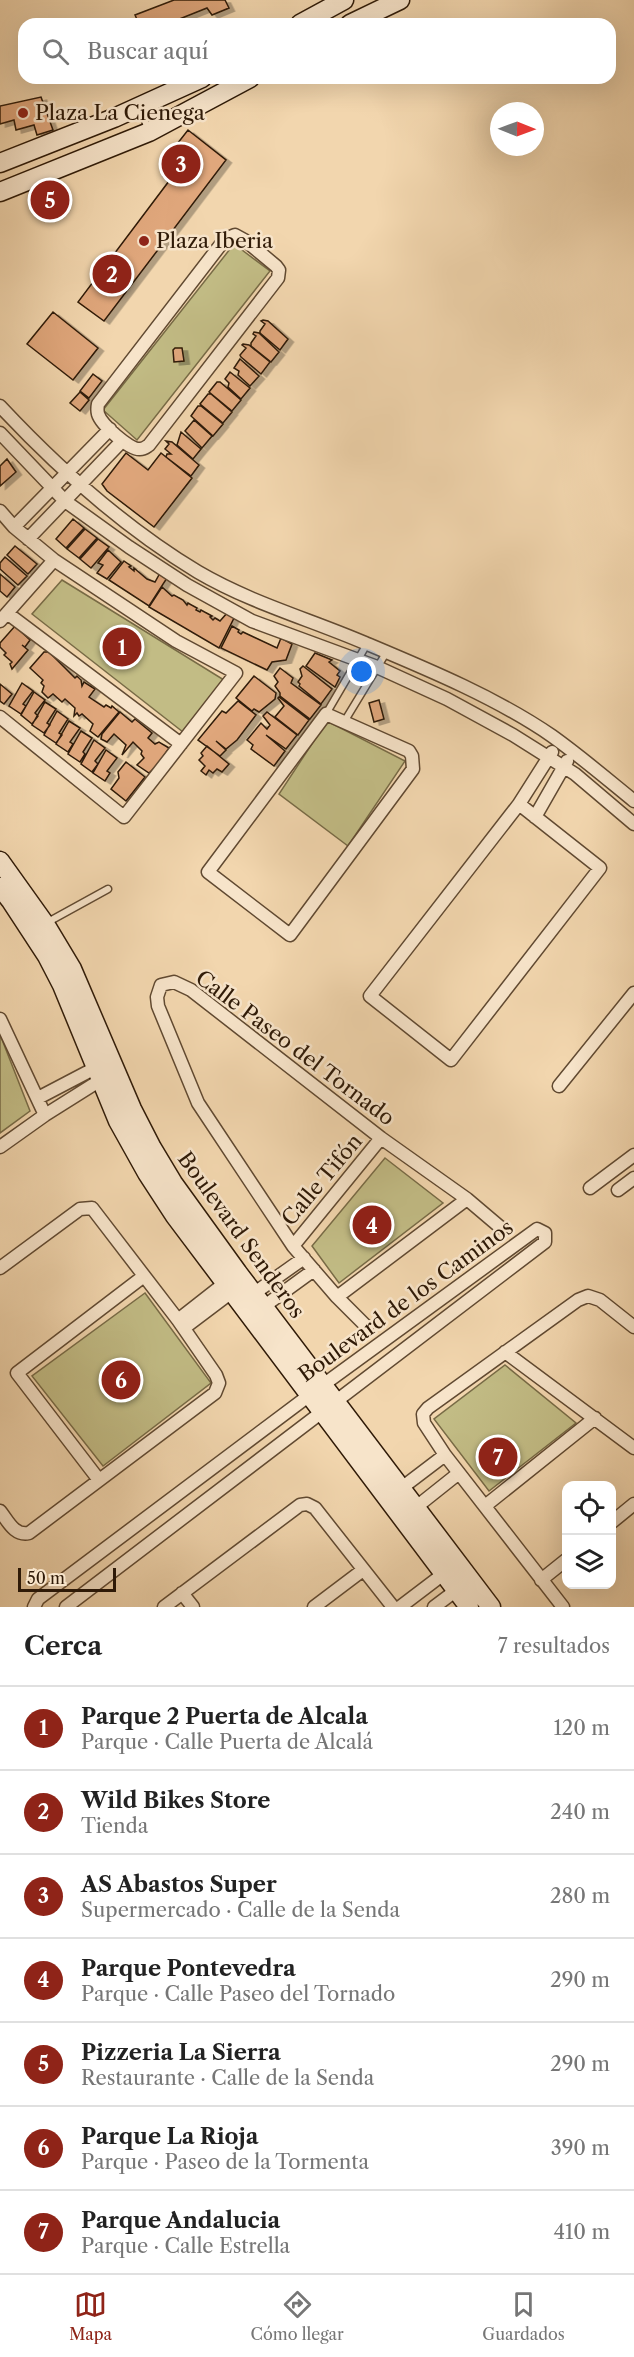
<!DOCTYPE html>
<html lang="es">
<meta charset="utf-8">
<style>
body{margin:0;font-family:"Libre Caslon Text",serif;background:#f6f6f6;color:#222}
.controls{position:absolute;right:18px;bottom:18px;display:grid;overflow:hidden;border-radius:12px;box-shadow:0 6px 24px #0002}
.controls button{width:54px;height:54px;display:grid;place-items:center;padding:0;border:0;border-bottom:2px solid #e0e0e0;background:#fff;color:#222;font:30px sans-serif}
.compass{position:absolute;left:490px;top:102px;width:54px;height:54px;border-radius:50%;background:#fff;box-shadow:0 6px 24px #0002;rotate:91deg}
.scale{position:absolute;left:18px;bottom:15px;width:98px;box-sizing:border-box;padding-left:6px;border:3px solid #2f1a07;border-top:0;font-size:16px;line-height:21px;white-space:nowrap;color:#2f1a07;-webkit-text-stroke:4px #f7e4ca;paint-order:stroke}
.you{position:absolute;left:362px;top:672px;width:21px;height:21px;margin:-15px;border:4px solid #fff;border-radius:50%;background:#1a73e8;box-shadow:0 0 0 9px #1a73e833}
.badge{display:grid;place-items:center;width:39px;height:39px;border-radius:50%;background:#8f2418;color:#fff;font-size:20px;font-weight:700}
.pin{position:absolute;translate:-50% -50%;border:3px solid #fff;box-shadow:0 2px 6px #0006}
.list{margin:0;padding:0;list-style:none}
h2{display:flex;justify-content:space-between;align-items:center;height:78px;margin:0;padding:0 24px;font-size:26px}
h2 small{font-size:20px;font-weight:400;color:#767676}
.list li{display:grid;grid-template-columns:39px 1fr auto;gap:18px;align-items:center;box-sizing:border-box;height:84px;padding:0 24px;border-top:2px solid #e0e0e0}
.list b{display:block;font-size:22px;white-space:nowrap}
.list p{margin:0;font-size:20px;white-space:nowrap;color:#767676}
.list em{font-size:20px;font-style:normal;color:#767676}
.icon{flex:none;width:33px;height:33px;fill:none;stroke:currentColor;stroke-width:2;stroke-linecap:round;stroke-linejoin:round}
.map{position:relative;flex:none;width:634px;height:1607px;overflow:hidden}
.search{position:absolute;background:#fff;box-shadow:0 6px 24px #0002;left:18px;right:18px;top:18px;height:66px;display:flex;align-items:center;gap:15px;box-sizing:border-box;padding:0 21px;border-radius:18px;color:#767676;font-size:22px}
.sheet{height:666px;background:#fff}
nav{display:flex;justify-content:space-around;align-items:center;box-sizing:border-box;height:84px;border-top:2px solid #e0e0e0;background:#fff;font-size:16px;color:#767676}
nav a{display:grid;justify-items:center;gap:3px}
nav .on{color:#8f2418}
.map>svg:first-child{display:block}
.green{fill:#c2bc85;stroke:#786b46;stroke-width:1.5}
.building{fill:#e0a77c;stroke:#2f1a07;stroke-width:1.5;filter:url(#shadow)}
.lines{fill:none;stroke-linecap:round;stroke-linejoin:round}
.service-casing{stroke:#604931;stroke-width:9}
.minor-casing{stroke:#604931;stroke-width:15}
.secondary-casing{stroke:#2f1a07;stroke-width:21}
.service{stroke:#f7e4ca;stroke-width:6}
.minor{stroke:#f7e4ca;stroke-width:12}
.secondary{stroke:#f7e4ca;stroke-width:18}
.poi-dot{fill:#8f2418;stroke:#f7e4ca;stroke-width:2}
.labels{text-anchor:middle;stroke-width:5;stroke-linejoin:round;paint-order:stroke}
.poi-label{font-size:21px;fill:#2f1a07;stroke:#f7e4ca;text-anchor:start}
.street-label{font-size:21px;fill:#2f1a07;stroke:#f7e4ca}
</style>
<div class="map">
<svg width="634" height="1607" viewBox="0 0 634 1607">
<defs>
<filter id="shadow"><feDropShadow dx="5.5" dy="3" stdDeviation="0" flood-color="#0004"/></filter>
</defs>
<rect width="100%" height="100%" fill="#f2d6ae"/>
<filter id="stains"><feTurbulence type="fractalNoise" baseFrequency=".00333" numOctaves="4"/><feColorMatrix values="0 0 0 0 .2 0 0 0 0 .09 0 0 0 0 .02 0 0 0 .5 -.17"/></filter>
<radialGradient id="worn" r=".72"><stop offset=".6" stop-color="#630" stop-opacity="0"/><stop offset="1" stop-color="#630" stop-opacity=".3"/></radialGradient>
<path class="green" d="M234,244L270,271L137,440L103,410Z
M62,580L224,680L183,732L32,614Z
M327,721L405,761L348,846L279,794Z
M1,1037L30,1111L0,1133V1038Z
M385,1158L443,1203L339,1283L312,1246Z
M145,1293L211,1383L103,1466L32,1376Z
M505,1365L576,1423L489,1491L434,1419Z"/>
<path class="building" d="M174,0H225L229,8L212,15L207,8L167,24H139L135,15Z
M41,97L53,130L37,135L34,125L16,130L14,120L0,124V106Z
M188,130L226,160L104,321L78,302L169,181L163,176L171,164L170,153Z
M58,187L64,207L42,214L36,193Z
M53,312L98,348L73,380L27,344Z
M263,320L268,321L288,339L280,350L260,333V331L265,324L261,321Z
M254,332L259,333L279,352L271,362L251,346V343L256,336L253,334Z
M243,344L249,345L270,362L261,374L241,357L240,355L246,348L242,345Z
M175,348H182L184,361L174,362L173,350Z
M240,359L259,376L250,386L238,375L239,371L234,368Z
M230,372L250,388L241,399L228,387L229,383L225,379Z
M93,374L102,381L89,398L80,391Z
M217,382H220L241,400L232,411L209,392Z
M80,392L89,400L80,411L70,403Z
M208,394H211L232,412L223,423L200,404Z
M198,406H201L223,424L213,436L191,416Z
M194,420L212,436L202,448L185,431Z
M181,432L201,449L193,459L177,445Z
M166,441L172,442L199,465L191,476L166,457L167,454H171L165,449L169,444Z
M126,453L148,470L161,453L192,478L154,527L107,491L102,484Z
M7,459L16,472L0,486V466Z
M73,519L84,528L66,548L56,539Z
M85,529L97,538L79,558L67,549Z
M98,539L109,547L91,568L80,559Z
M15,546L37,564L28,574L7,555Z
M108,550L121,562L107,579L97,573L103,565L98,563Z
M5,557L27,576L18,585L0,569V563Z
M124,561L131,566L129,567L134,571V568L147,579L155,582L160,573L167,578L149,606L109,580Z
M0,574L15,587L7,597L0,591Z
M162,587L172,596L174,595L183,600L187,605L188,603L197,608L196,610L200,612L201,610L212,616L210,617L213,620L215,618L220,621L228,612L235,616L219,648L149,607Z
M15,626L30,640L25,647L22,645L28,650L12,669L10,664L12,662L4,655L6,653L0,647V643Z
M232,626L239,630L238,632L241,634L243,632L277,648L281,638L292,644L286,660L272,662L267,670L221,648Z
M44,652H49L75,678L77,676L81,680L82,686L84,682L95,689L89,697L104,707L106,705L111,708L112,706L119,712L98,737L90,731L93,724L82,714L79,716L77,713L74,716L75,708L65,699L62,702L53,694L48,698L42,692L44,686L41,683L43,680L30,668Z
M315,653L332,660L329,662L340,671L337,675L340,677L335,687L306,666Z
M303,666L332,689L321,704L299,686L300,684L298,682L302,676L300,669Z
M280,668L293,678L291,683L321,705L310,719L280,696V693L275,686L278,682L274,676Z
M254,676L276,693L275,699L259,712L254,709L252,711L236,698Z
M22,683L33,691L23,704L26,706L21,714L9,706Z
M0,684L12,694L4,704L0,701Z
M34,692L45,700L35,713L38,716L32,724L21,715Z
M279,697L309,720L298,735L275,717L284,706L278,698Z
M379,700L384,719L374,722L369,703Z
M238,701L256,715L237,740L226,749L216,741L226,750L220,756L198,740L222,711L226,713Z
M45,702L56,709L47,723L50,725L44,733L32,725Z
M57,711L68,719L59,733L62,735L56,743L44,735Z
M120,712L132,722L135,719L152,733L148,738L155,744L159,742L169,748L163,757L164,759L149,773L137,765L144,758L141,754L142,751L133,742L122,755L126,745L114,734L107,742L101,739L102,734Z
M267,712L297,735L286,749L266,735L285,751L274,766L251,749L253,745L247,740L261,723L267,729L270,725L263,716Z
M69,721L80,728L70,742L73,744L68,752L56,744Z
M81,731L92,738L83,752L85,754L80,762L68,754Z
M94,740L105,748L95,761L98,764L92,772L81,764Z
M207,746L229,764L222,772L217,769L213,773L209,770L206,775L201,771L205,766L199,760L203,756L201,753Z
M106,750L117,758L107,771L110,773L105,781L93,773Z
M126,762L145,777L126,801L111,789L119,778L118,772Z"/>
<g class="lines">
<g class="service-casing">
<path id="service" d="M140,107L148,129
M326,714L367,644
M344,722L386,653
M48,922L108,889"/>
</g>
<g class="minor-casing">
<path id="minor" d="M235,235L246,241L276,266L279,270L278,278L149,445C146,447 144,449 140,449C129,450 101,424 98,414C97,410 97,409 98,404L225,239Z
M0,406C58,468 125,528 198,572C251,603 309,619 365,643C427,669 497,698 552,736C580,756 607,779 634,801
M0,433L65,501L129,547L187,585L252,621L377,667L447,699L513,735L575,774L634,824
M0,511L14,527L54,560L176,641L236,673L124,817L0,717
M14,527L110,429
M28,539L122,441
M7,613L181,744
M0,621L54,560
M326,714L409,751L412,756L413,769L290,935L208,872Z
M519,804L600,868L451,1060L370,996Z
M519,804L552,752
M535,817L567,761
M0,1019L45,1115
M559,1086L634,993
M38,1098L101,1065
M0,1147L45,1115L107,1076
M590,1188L634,1155
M618,1190L634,1178
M293,1246L381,1138
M0,1268L80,1209L92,1208L178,1320L216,1375L219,1383L215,1393L29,1533C14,1536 8,1521 0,1511
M249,1297L304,1258
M337,1297L467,1199
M259,1310L314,1270
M178,1320L229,1280
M367,1327L337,1297L293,1246L198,1103L158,1006L157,997L161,985L174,982L191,990L381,1138L467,1199L500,1227
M184,1328L237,1288
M505,1352L634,1448
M99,1480L17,1373L144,1276
M395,1493L445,1455
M485,1506L595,1418
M410,1512L459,1473
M612,1522L634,1504
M541,1580L566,1560
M182,1593L193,1607
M34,1607L38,1599L323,1385L537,1229L545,1233V1242L66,1607
M164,1607L300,1505L307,1504L315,1508L393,1607
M314,1607L363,1570
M400,1607L450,1569
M434,1607L462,1586
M563,1607L445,1455L424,1423L423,1414L428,1408L578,1300L588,1296L600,1300L634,1327"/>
</g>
<g class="secondary-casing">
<path id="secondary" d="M300,24L344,0
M350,24L400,0
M0,163L114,118L202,78
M0,192L149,132L250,78
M0,861L45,924L72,969L132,1109L152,1148L173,1183L238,1273L491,1607
M0,887L11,901L47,956L62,985L118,1121L147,1173L175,1216L469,1607"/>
</g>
<use href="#service" class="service"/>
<use href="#minor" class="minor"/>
<use href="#secondary" class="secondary"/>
</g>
<g class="poi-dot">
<circle cx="23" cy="113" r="6"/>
<circle cx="144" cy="241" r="6"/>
</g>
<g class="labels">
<g class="poi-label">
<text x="35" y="120">Plaza La Cienega</text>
<text x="156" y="248">Plaza Iberia</text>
</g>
<g class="street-label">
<text transform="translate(295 1048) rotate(37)" y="7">Calle Paseo del Tornado</text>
<text transform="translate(322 1180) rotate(-50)" y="7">Calle Tifón</text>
<text transform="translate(241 1235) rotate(54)" y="7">Boulevard Senderos</text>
<text transform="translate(406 1301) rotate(-36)" y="7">Boulevard de los Caminos</text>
</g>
</g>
<rect width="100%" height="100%" filter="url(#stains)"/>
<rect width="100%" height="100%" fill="url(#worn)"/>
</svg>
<div class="controls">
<button><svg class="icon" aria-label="locate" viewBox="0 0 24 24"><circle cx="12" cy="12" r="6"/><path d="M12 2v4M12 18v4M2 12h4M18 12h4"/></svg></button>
<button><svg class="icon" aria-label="layers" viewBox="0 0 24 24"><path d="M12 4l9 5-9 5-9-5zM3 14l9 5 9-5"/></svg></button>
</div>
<svg class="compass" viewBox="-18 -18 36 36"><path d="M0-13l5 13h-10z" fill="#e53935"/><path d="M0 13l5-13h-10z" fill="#767676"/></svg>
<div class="scale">50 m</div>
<div class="you"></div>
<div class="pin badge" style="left:122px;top:647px">1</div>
<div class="pin badge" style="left:112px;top:274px">2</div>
<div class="pin badge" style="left:181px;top:164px">3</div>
<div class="pin badge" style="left:372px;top:1225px">4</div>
<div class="pin badge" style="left:50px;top:200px">5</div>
<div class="pin badge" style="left:121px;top:1380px">6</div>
<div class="pin badge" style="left:498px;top:1457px">7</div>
<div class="search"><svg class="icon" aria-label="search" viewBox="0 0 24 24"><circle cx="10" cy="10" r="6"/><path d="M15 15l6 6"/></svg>Buscar aquí</div>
</div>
<section class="sheet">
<h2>Cerca<small>7 resultados</small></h2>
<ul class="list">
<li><span class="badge">1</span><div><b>Parque 2 Puerta de Alcala</b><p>Parque · Calle Puerta de Alcalá</p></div><em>120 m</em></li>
<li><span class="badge">2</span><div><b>Wild Bikes Store</b><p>Tienda</p></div><em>240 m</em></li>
<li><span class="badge">3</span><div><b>AS Abastos Super</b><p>Supermercado · Calle de la Senda</p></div><em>280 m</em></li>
<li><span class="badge">4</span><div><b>Parque Pontevedra</b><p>Parque · Calle Paseo del Tornado</p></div><em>290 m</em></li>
<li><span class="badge">5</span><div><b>Pizzeria La Sierra</b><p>Restaurante · Calle de la Senda</p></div><em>290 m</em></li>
<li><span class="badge">6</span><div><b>Parque La Rioja</b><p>Parque · Paseo de la Tormenta</p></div><em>390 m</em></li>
<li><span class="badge">7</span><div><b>Parque Andalucia</b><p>Parque · Calle Estrella</p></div><em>410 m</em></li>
</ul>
</section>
<nav>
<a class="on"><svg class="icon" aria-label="map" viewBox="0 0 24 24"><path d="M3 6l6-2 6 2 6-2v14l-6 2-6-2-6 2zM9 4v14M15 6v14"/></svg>Mapa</a>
<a><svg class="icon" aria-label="directions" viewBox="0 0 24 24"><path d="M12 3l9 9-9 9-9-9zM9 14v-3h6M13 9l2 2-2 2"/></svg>Cómo llegar</a>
<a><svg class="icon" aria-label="saved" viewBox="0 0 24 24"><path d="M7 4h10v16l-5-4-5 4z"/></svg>Guardados</a>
</nav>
